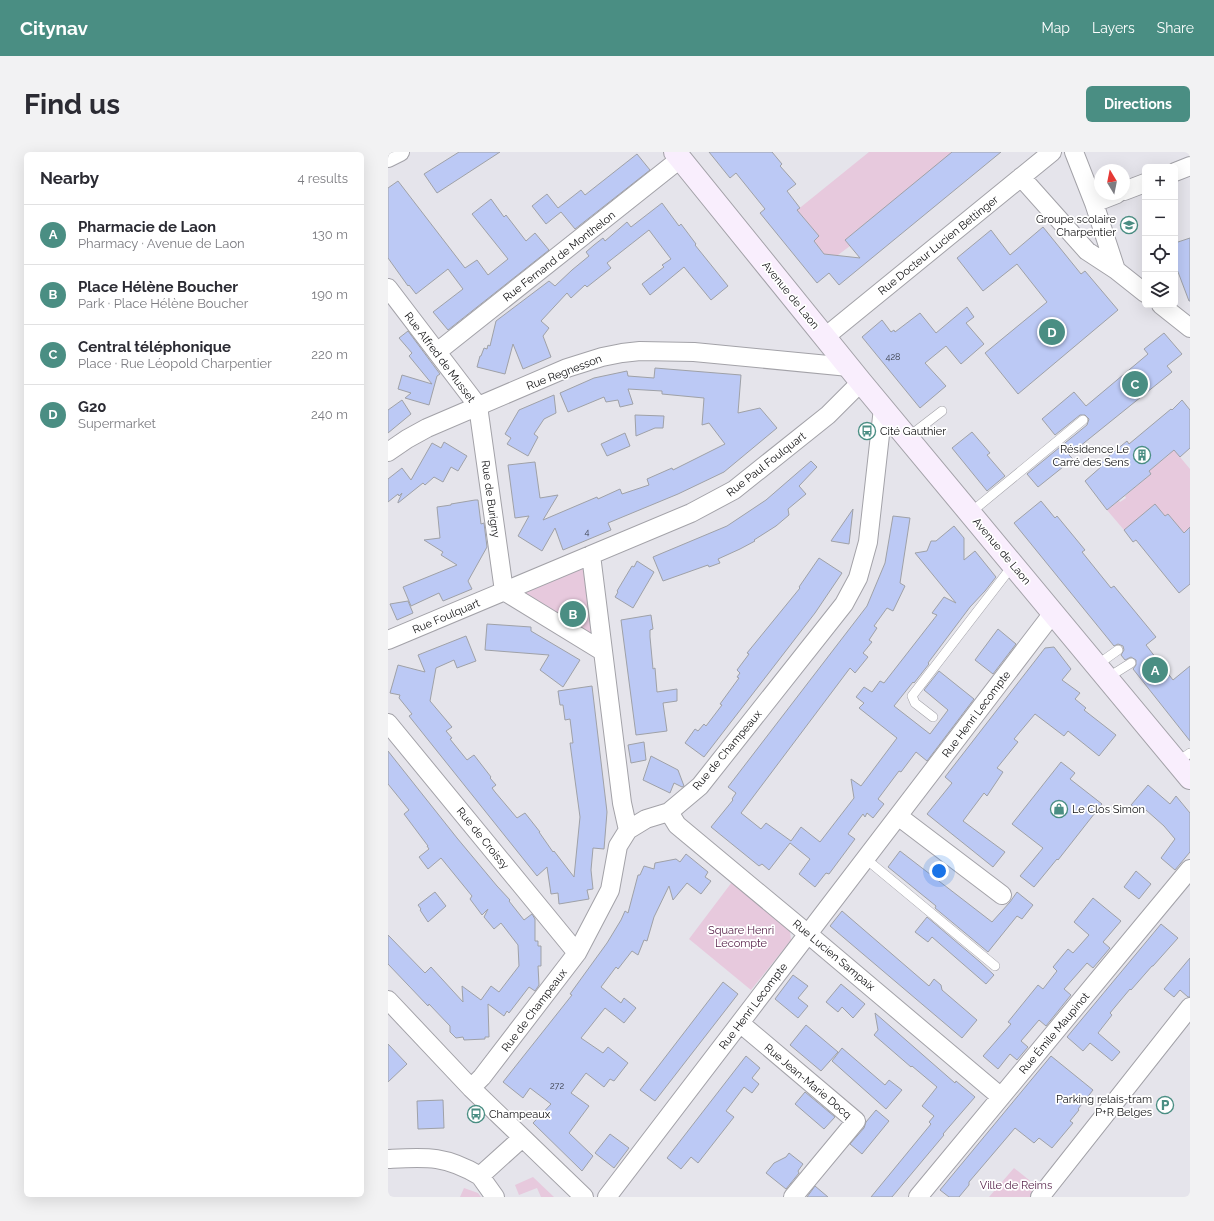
<!DOCTYPE html>
<meta charset="utf-8">
<style>
body{margin:0;font-family:Raleway,sans-serif;background:#f2f2f3;color:#2b2b33}
.controls{position:absolute;right:12px;top:12px;display:grid;overflow:hidden;border-radius:6px;box-shadow:0 4px 16px #0002}
.controls button{width:36px;height:36px;display:grid;place-items:center;padding:0;border:0;border-bottom:1px solid #e1e1e2;background:#fff;color:#2b2b33;font:20px sans-serif}
.compass{position:absolute;left:706px;top:12px;width:36px;height:36px;border-radius:50%;background:#fff;box-shadow:0 4px 16px #0002;rotate:350deg}
.you{position:absolute;left:551px;top:719px;width:14px;height:14px;margin:-10px;border:3px solid #fff;border-radius:50%;background:#1a73e8;box-shadow:0 0 0 6px #1a73e833}
.badge{display:grid;place-items:center;width:26px;height:26px;border-radius:50%;background:#4a8e83;color:#fff;font-size:13px;font-weight:700}
.pin{position:absolute;translate:-50% -50%;border:2px solid #fff;box-shadow:0 1px 4px #0006}
.list{margin:0;padding:0;list-style:none}
h2{display:flex;justify-content:space-between;align-items:center;height:52px;margin:0;padding:0 16px;font-size:17px}
h2 small{font-size:13px;font-weight:400;color:#7c7c81}
.list li{display:grid;grid-template-columns:26px 1fr auto;gap:12px;align-items:center;box-sizing:border-box;height:60px;padding:0 16px;border-top:1px solid #e1e1e2}
.list b{display:block;font-size:15px;white-space:nowrap}
.list p{margin:0;font-size:13px;white-space:nowrap;color:#7c7c81}
.list em{font-size:13px;font-style:normal;color:#7c7c81}
.icon{flex:none;width:22px;height:22px;fill:none;stroke:currentColor;stroke-width:2;stroke-linecap:round;stroke-linejoin:round}
.map{position:relative;flex:none;width:802px;height:1045px;overflow:hidden;border-radius:6px}
header{display:flex;align-items:center;gap:24px;box-sizing:border-box;height:56px;padding:0 20px;background:#4a8e83;color:#fff}
header strong{font-size:19px}
nav{display:flex;gap:22px;margin-inline-start:auto;font-size:14px}
.intro{display:flex;align-items:center;justify-content:space-between;box-sizing:border-box;height:96px;padding:0 24px}
h1{margin:0;font-size:28px}
.button{padding:10px 18px;border-radius:6px;background:#4a8e83;color:#fff;font-size:14px;font-weight:700}
main{display:flex;gap:24px;padding:0 24px}
aside{flex:1;background:#fff;border-radius:6px;box-shadow:0 4px 16px #0002}
.map>svg:first-child{display:block}
.green{fill:#e7c9dd}
.building{fill:#bcc9f5;stroke:#9fa1a7}
.lines{fill:none;stroke-linecap:round;stroke-linejoin:round}
.lane-casing{stroke:#a3a2a8;stroke-width:10}
.street-casing{stroke:#a3a2a8;stroke-width:20}
.secondary-casing{stroke:#a3a2a8;stroke-width:24}
.lane{stroke:#fff;stroke-width:9}
.street{stroke:#fff;stroke-width:18}
.secondary{stroke:#f9eefd;stroke-width:22}
.labels{text-anchor:middle;stroke-width:3.5;stroke-linejoin:round;paint-order:stroke}
.number-label{font-size:9px;fill:#3c404c}
.poi-label{font-size:11px;fill:#121214;stroke:#fff;text-anchor:end}
.street-label{font-size:11px;fill:#121214;stroke:#fff}
.park-label{font-size:11px;fill:#59254c;stroke:#fff}
</style>
<header>
<strong>Citynav</strong>
<nav><a>Map</a><a>Layers</a><a>Share</a></nav>
</header>
<div class="intro"><h1>Find us</h1><a class="button">Directions</a></div>
<main>
<aside>
<h2>Nearby<small>4 results</small></h2>
<ul class="list">
<li><span class="badge">A</span><div><b>Pharmacie de Laon</b><p>Pharmacy · Avenue de Laon</p></div><em>130 m</em></li>
<li><span class="badge">B</span><div><b>Place Hélène Boucher</b><p>Park · Place Hélène Boucher</p></div><em>190 m</em></li>
<li><span class="badge">C</span><div><b>Central téléphonique</b><p>Place · Rue Léopold Charpentier</p></div><em>220 m</em></li>
<li><span class="badge">D</span><div><b>G20</b><p>Supermarket</p></div><em>240 m</em></li>
</ul>
</aside>
<div class="map">
<svg width="802" height="1045" viewBox="0 0 802 1045">
<rect width="100%" height="100%" fill="#e5e4eb"/>
<path class="green" d="M481,0H566L457,88L462,94L446,106H439L426,89L431,84L413,63H403Z
M787,293V299L802,317V380L801,381L799,378L792,383L783,372L786,369L780,362L777,364L767,353L736,378L719,358L731,349L732,350L738,346L737,344L763,322L761,319L781,303Z
M196,413L206,484L128,439Z
M344,730L402,779L403,788L363,838L301,787Z
M626,1016L656,1040L651,1045H601Z
M145,1025L166,1045H153L149,1036L131,1043L127,1033Z
M76,1036L90,1041L93,1045H72Z"/>
<path class="building" d="M71,0H112L49,41L36,22Z
M321,0H384L394,12L392,14L408,32L399,39L412,56L409,58L431,84L426,89L436,102L472,106L457,88L564,0H613L451,133L441,121L429,131L372,61L377,57L348,21L342,26Z
M249,2L262,18L187,77L173,60L158,72L144,54L159,42L170,56L193,38L197,43Z
M10,29L77,116L89,108L100,123L120,107L84,62L103,47L116,65L118,63L138,89L147,81L161,98L60,178L45,160L75,137L60,117L28,142L21,133L20,134L0,106V36Z
M274,51L291,74L293,72L308,92L307,93L340,134L323,148L296,115L262,143L254,132L276,115L274,113L283,107L261,78L219,111L223,116L199,135L197,133L183,146L179,141L153,169L161,176L155,184L163,205L135,217L125,192L117,222L89,215L92,204H93L96,196L99,197L100,193L102,194L108,169L161,129L167,134L184,118L201,104L198,100L206,93L215,86L217,89L239,70L243,75Z
M655,75L693,122L697,119L730,158L630,242L597,201L659,150L629,112L595,139L569,106L603,78L622,103Z
M802,86V149H801L787,112V91Z
M579,155L586,165L578,171L596,192L573,212L558,194L537,211L558,234L532,256L474,185L494,168L503,180L506,178L507,180L532,161L548,181Z
M20,179L52,222L49,224L41,253L17,246L23,241L10,237L14,223L44,232L21,204L24,201L11,186Z
M776,181L794,202L779,214L784,220L681,303L685,307L650,335L639,322L699,273L701,267L697,263H692L667,283L654,267L686,240L698,254L760,202L756,197Z
M267,216L353,223L350,261L372,256L389,276L336,320L290,342L220,371L223,378L175,398L167,376L154,399L130,384L141,364L127,366L120,313L147,310L152,346L170,343L155,368L209,345L210,347L232,337L234,342L261,333L259,327L284,316L285,318L337,292L321,271L314,273L316,246L274,242V239L240,237L245,252L232,255L230,248L218,250L216,245L180,260L172,241L206,226L239,219L240,224L266,226Z
M166,243L168,261L156,267L146,282L150,285L140,304L119,292L123,286L117,282L131,258Z
M14,248L23,262L0,281V258Z
M794,248L802,258V296L792,305L786,298L761,319L763,322L719,358L697,329L714,314L711,312L739,289L741,292L783,257L784,258Z
M247,263L276,264L275,276H267L248,284Z
M584,280L602,301L599,303L617,324L599,339L564,296Z
M237,281L242,294L219,304L213,292Z
M56,290L79,304L70,319L63,315L55,330L46,325L37,333L35,331L10,351V350L14,341L11,344L10,342L0,350V327L14,316L23,328L44,291L53,296Z
M423,309L429,315L411,334L418,342L400,357L401,363L388,374L366,388L367,389L352,397L330,407L332,411L321,415L320,413L275,429L265,405L339,374L378,348Z
M87,348H90L93,372L96,371L99,395L80,429L84,437L55,449L51,441L23,454L15,435L69,413L53,403L55,400L36,388L52,386L49,355L63,353V352Z
M653,349L667,366L669,364L697,398L694,400L723,436L726,434L768,485L758,493L785,528L802,514V589L745,517L748,513V508L743,505L737,508L733,503L736,498L735,494L730,492L726,494L626,371Z
M767,352L777,364L780,362L796,381L802,375V432L791,441L748,388L745,390L736,378Z
M465,357L461,392L443,389Z
M505,364L522,366L512,431L517,434L505,459L499,456L486,474L489,476L481,488L484,490L475,501L480,505L467,521L462,516L353,661L373,677L378,671L403,689L413,675L432,690L466,646L463,627L473,634L509,586L471,556L476,551L468,545L476,535L484,540L492,529L496,531L549,463L544,461L556,445L568,451L527,401L539,399L543,389H548L566,374L576,386V408L587,399L608,425L597,439L582,455L540,511L541,512L526,531L525,530L506,554L542,582L560,558L536,538L551,519L586,547L539,609L528,600L513,620L511,619L490,647L496,652L485,666L479,661L477,665L475,662L460,682L467,687L441,722L438,721L427,735L411,722L422,707L402,691L381,718L374,712L371,714L323,675L345,648L344,647L348,641L340,635L479,454L497,411Z
M431,406L454,421L427,461L316,605L297,591L307,577L310,579L316,572L318,574L334,553L332,552L351,526L349,525L352,521L349,518L361,502L359,501L412,436L411,435Z
M249,409L266,420L245,456L227,445L230,440L229,439L244,414L246,415Z
M20,449L25,461L9,468L2,452Z
M263,463L265,477L262,478V485L265,517L267,516L269,540L289,537V549L275,551L279,579L248,583L233,468Z
M99,472L143,475V479L192,508L175,535L152,518L161,503L97,498Z
M610,477L628,492L605,522L587,508Z
M78,484L88,509L69,516L66,508L48,516L42,549L64,575L58,579L64,586L62,587L79,608L86,603L103,625L102,626L108,633L104,636L107,640L129,666L137,661L152,680H151L165,700L166,699L186,725L192,665L182,591H185L182,567L177,568L175,553H172L170,539L204,534L219,660L216,697L205,696L203,718L205,737L199,738L201,747L171,752L170,741L163,742L159,715L149,724L21,564L24,562L11,546L12,543L2,541L10,513L37,520L30,503Z
M666,495L683,517L674,528L692,541L687,547L698,556L696,558L728,583L711,604L680,579L676,584L647,562L626,587L630,590L609,616L615,620L599,644L596,641L575,669L617,700L605,715L539,662L564,631L557,625L657,496Z
M256,590L258,608L243,611L240,593Z
M0,599L69,686L109,734L122,748L121,749L136,768L144,762L147,767V789H150V794H153V814H150L151,833L147,839L141,835L121,861L119,859L116,864L100,852L101,885H97V887L76,888L75,885L68,886L62,880V874L41,852L40,854L0,812V783L37,821L43,815L75,850L74,834L93,848L103,834L111,840L131,814L130,793L113,771L106,777L96,765L100,757L94,763L82,747L84,744L53,706L40,717L31,705L41,697L39,694H40L16,662L21,658L0,632Z
M263,604L290,618L296,634L294,635L286,631L282,641L255,628Z
M673,610L687,621L682,627L714,652L670,708L669,707L646,735L632,724L655,696L624,672Z
M760,633L782,652L788,644L802,661V700L787,718L773,706L787,687L776,674L758,658L755,662L743,653Z
M512,699L604,770L622,750L629,740L645,753L634,767L629,764L600,800L547,756L548,754L500,715Z
M298,702L320,720L317,725L323,729L313,742L299,731L285,748L281,734L266,765L259,789L256,788L250,803L244,799L230,817L228,815L213,835L233,851L236,846L248,856L236,871L217,856L193,886L215,901L220,895L240,911L226,929L222,927L216,935L198,921L183,941L201,954L181,981L205,1004L194,1019L145,971L163,952L142,936L135,946L115,930L184,843L182,842L219,791L233,768L237,759L240,761L250,723H252L256,714L266,717L267,711L288,707L292,710Z
M748,719L763,732L751,747L736,735Z
M47,740L58,754L40,770L32,758L33,757L30,753Z
M705,746L733,769L715,790L722,796L705,816L699,811L676,837L683,843L658,874L651,868L633,889L640,895L629,908L622,902L610,917L595,904L623,872L620,870L650,833L655,837L669,819L665,815L680,797L685,801L701,783L686,770Z
M454,759L541,834L546,827L553,833L554,838L589,868L574,886L442,774Z
M539,765L592,810L606,823L598,832L544,785L540,790L527,780Z
M773,772L790,786L765,814H764L743,838L742,837L722,861L724,863L710,881L732,900L724,909L702,891L695,899L679,885Z
M802,806V845H800L792,838L786,845L776,837Z
M405,823L420,834L410,846L420,854L410,866L387,847Z
M335,830L350,842L267,949L252,938Z
M453,832L477,852L465,866L454,855L450,860L438,850Z
M487,861L567,931L568,929L587,945L555,982L556,983L504,1045H483L543,972L541,970L546,964L534,954L549,935L524,914L523,915L486,883L490,878Z
M418,873L450,900L433,919L402,893Z
M0,892L19,912L0,930Z
M454,896L497,933L501,928L514,938L498,957L444,909Z
M358,904L372,916L364,926L371,932L364,941L356,935L338,959L346,965L310,1011L303,1005L293,1017L279,1006Z
M663,904L705,938L690,957L691,958L682,969L685,971L664,996L651,986L646,991L627,976L581,1030V1033L571,1045H561L552,1038Z
M417,940L447,965L436,977L407,952Z
M55,948L56,976L30,977L29,949Z
M488,958L501,969L474,1002L462,992L476,976L478,970Z
M222,982L241,996L226,1016L207,1001Z
M401,1001L415,1012L410,1019L411,1021L398,1037L378,1021L386,1011L398,1005Z
M427,1034L440,1045H419Z"/>
<g class="lines">
<g class="lane-casing">
<path id="lane" d="M519,286L554,259
M582,361L695,268
M709,513L730,498
M719,526L743,511
M545,565L527,551L524,544L625,413
M789,610L802,601
M478,707L607,814"/>
</g>
<g class="street-casing">
<path id="street" d="M686,0L706,51L728,118L757,141
M0,6L12,0
M787,20L802,14
M633,25L699,99L728,118
M736,39L757,31
M706,51L729,42
M0,136L90,254L116,439
M773,153L802,176
M437,185L664,0
M49,200L292,7
M0,300L19,287L39,276L179,216L214,205L234,201L252,199L306,200L461,215
M203,403L234,651L240,678
M116,439L214,499
M0,488L303,361L346,338L440,263L473,230
M0,571L189,801
M281,660L289,673L420,782L613,945
M510,664L614,743
M0,848L83,936L196,1045
M352,871L468,969L405,1045
M83,936L94,925L189,801L222,738L230,694L240,678L258,667L281,660L312,634L456,452L470,426L480,390L495,256
M0,1007C38,1005 57,1003 92,1024L134,986
M92,1024L107,1045
M219,1045L665,461
M530,1045L802,717
M652,1045L802,855"/>
</g>
<g class="secondary-casing">
<path id="secondary" d="M287,0L473,230L802,626"/>
</g>
<use href="#lane" class="lane"/>
<use href="#street" class="street"/>
<use href="#secondary" class="secondary"/>
</g>
<defs>
<g id="school-ring" transform="scale(0.9)"><circle r="9.5" fill="#fff" stroke="#4a8e83" stroke-width="1.5"/><path d="M0-5L7-2L0 1L-7-2ZM-4 1L0 2.5L4 1V4Q0 6-4 4Z" fill="#4a8e83"/></g>
<g id="bus-ring" transform="scale(0.9)"><circle r="9.5" fill="#fff" stroke="#4a8e83" stroke-width="1.5"/><path d="M-5-6H5V4H4V6H2V4H-2V6H-4V4H-5ZM-3.5-4V0h7V-4ZM-3.5 1.2v1.5H-2V1.2ZM2 1.2v1.5H3.5V1.2Z" fill="#4a8e83"/></g>
<g id="building-ring" transform="scale(0.9)"><circle r="9.5" fill="#fff" stroke="#4a8e83" stroke-width="1.5"/><path d="M-4-6H4V6H1V3H-1V6H-4ZM-2.5-4.3h1.7v1.8h-1.7ZM.8-4.3h1.7v1.8H.8ZM-2.5-1h1.7V.8h-1.7ZM.8-1h1.7V.8H.8Z" fill="#4a8e83"/></g>
<g id="shop-ring" transform="scale(0.9)"><circle r="9.5" fill="#fff" stroke="#4a8e83" stroke-width="1.5"/><path d="M-5-2.5h2.3a2.7 3.5 0 0 1 5.4 0H5L5.5 6h-11ZM-1.5-2.5h3a1.5 2.3 0 0 0-3 0Z" fill="#4a8e83"/></g>
<g id="parking-ring" transform="scale(0.9)"><circle r="9.5" fill="#fff" stroke="#4a8e83" stroke-width="1.5"/><path d="M-3.5-5.5H1a3.5 3.5 0 0 1 0 7H-1V5.5H-3.5ZM-1-3.4V-.6H.8a1.4 1.4 0 0 0 0-2.8Z" fill="#4a8e83"/></g>
</defs>
<g fill-rule="evenodd">
<use href="#school-ring" x="741" y="73"/>
<use href="#bus-ring" x="479" y="279"/>
<use href="#building-ring" x="754" y="303"/>
<use href="#shop-ring" x="671" y="657"/>
<use href="#parking-ring" x="777" y="953"/>
<use href="#bus-ring" x="88" y="962"/>
</g>
<g class="labels">
<g class="number-label">
<text x="505" y="208">428</text>
<text x="199" y="383">4</text>
<text x="169" y="937">272</text>
</g>
<g class="poi-label">
<text x="728" y="71">Groupe scolaire<tspan x="728" dy="13">Charpentier</tspan></text>
<text x="492" y="283" text-anchor="start">Cité Gauthier</text>
<text x="741" y="301">Résidence Le<tspan x="741" dy="13">Carré des Sens</tspan></text>
<text x="684" y="661" text-anchor="start">Le Clos Simon</text>
<text x="764" y="951">Parking relais-tram<tspan x="764" dy="13">P+R Belges</tspan></text>
<text x="101" y="966" text-anchor="start">Champeaux</text>
</g>
<g class="street-label">
<text transform="translate(550 93) rotate(-39)" y="4">Rue Docteur Lucien Bettinger</text>
<text transform="translate(171 104) rotate(-38)" y="4">Rue Fernand de Monthelon</text>
<text transform="translate(403 143) rotate(51)" y="4">Avenue de Laon</text>
<text transform="translate(52 205) rotate(53)" y="4">Rue Alfred de Musset</text>
<text transform="translate(176 220) rotate(-21)" y="4">Rue Regnesson</text>
<text transform="translate(378 312) rotate(-38)" y="4">Rue Paul Foulquart</text>
<text transform="translate(103 347) rotate(82)" y="4">Rue de Burigny</text>
<text transform="translate(614 399) rotate(50)" y="4">Avenue de Laon</text>
<text transform="translate(58 464) rotate(-23)" y="4">Rue Foulquart</text>
<text transform="translate(588 562) rotate(-53)" y="4">Rue Henri Lecompte</text>
<text transform="translate(339 598) rotate(-50)" y="4">Rue de Champeaux</text>
<text transform="translate(95 686) rotate(51)" y="4">Rue de Croissy</text>
<text transform="translate(446 803) rotate(40)" y="4">Rue Lucien Sampaix</text>
<text transform="translate(365 854) rotate(-53)" y="4">Rue Henri Lecompte</text>
<text transform="translate(146 858) rotate(-53)" y="4">Rue de Champeaux</text>
<text transform="translate(666 881) rotate(-50)" y="4">Rue Émile Maupinot</text>
<text transform="translate(420 929) rotate(40)" y="4">Rue Jean-Marie Docq</text>
</g>
<g class="park-label">
<text x="353" y="782">Square Henri<tspan x="353" dy="13">Lecompte</tspan></text>
<text x="628" y="1037">Ville de Reims</text>
</g>
</g>
</svg>
<div class="controls">
<button>+</button>
<button>−</button>
<button><svg class="icon" aria-label="locate" viewBox="0 0 24 24"><circle cx="12" cy="12" r="6"/><path d="M12 2v4M12 18v4M2 12h4M18 12h4"/></svg></button>
<button><svg class="icon" aria-label="layers" viewBox="0 0 24 24"><path d="M12 4l9 5-9 5-9-5zM3 14l9 5 9-5"/></svg></button>
</div>
<svg class="compass" viewBox="-18 -18 36 36"><path d="M0-13l5 13h-10z" fill="#e53935"/><path d="M0 13l5-13h-10z" fill="#7c7c81"/></svg>
<div class="you"></div>
<div class="pin badge" style="left:767px;top:518px">A</div>
<div class="pin badge" style="left:185px;top:462px">B</div>
<div class="pin badge" style="left:747px;top:232px">C</div>
<div class="pin badge" style="left:664px;top:180px">D</div>
</div>
</main>
